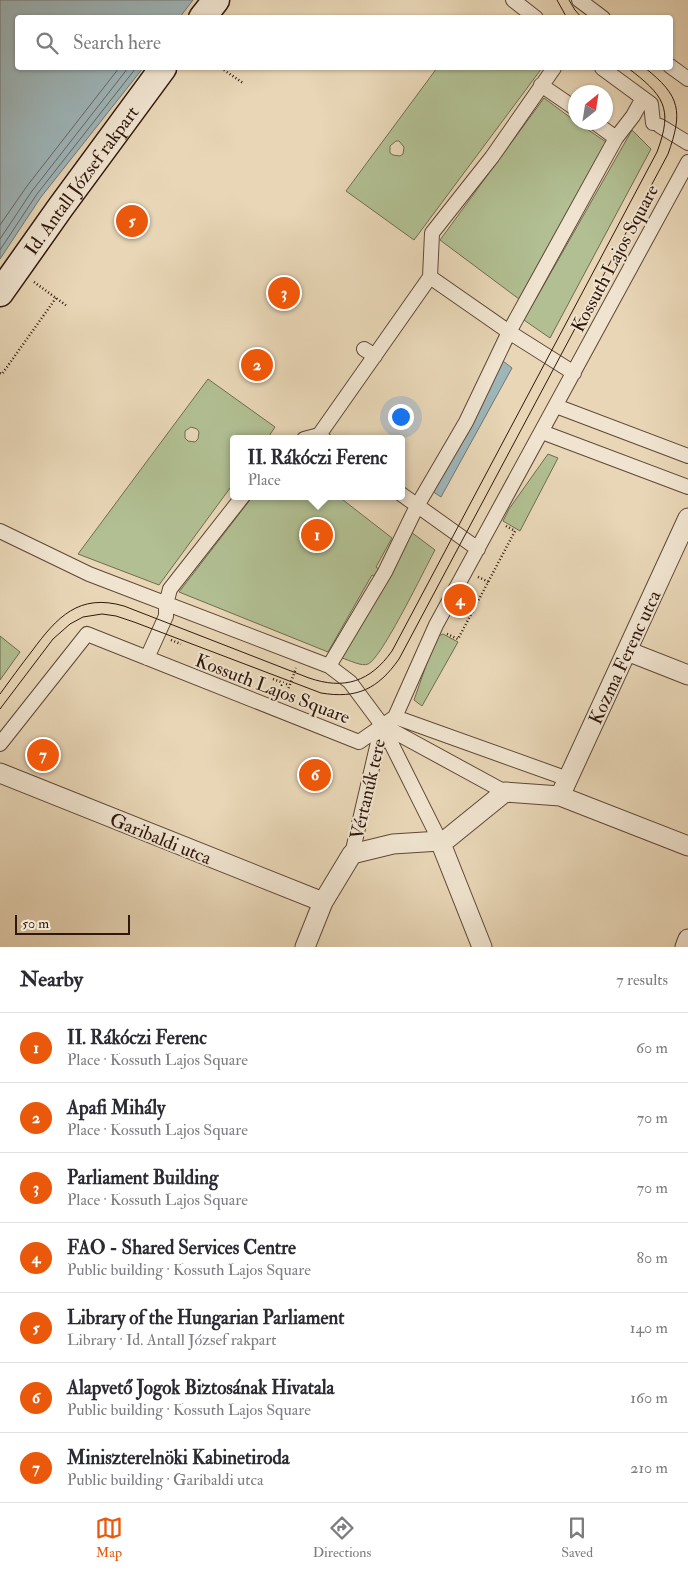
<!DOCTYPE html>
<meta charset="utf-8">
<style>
body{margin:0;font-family:"IM FELL Double Pica",serif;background:#f7f7f7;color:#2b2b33}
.compass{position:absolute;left:568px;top:85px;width:45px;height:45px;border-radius:50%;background:#fff;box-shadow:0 1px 4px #0004;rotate:30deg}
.scale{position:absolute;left:15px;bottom:12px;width:115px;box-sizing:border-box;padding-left:5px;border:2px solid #31180d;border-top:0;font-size:14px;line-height:18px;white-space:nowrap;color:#31180d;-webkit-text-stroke:4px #f0e4d0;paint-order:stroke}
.you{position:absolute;left:400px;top:416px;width:18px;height:18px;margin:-12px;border:4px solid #fff;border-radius:50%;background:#1a73e8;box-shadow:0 0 0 8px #1a73e833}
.badge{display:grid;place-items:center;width:32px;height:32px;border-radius:50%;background:#ea580c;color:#fff;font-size:16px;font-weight:700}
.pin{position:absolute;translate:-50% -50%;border:2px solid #fff;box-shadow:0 1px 5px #0006}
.popup{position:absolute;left:230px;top:435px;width:175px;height:65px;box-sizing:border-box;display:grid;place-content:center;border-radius:5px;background:#fff;filter:drop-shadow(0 1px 4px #0005);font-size:16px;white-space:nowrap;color:#7c7c81}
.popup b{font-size:19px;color:#2b2b33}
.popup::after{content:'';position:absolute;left:50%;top:100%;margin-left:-10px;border:10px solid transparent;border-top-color:#fff}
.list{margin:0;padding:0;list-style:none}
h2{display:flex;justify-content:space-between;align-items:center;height:65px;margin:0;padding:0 20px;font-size:21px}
h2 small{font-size:16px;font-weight:400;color:#7c7c81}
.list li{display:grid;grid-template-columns:32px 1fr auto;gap:15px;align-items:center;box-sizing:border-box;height:70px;padding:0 20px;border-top:1px solid #e1e1e2}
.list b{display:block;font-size:19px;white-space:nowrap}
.list p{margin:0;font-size:16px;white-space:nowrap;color:#7c7c81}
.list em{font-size:16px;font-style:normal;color:#7c7c81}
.icon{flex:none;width:28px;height:28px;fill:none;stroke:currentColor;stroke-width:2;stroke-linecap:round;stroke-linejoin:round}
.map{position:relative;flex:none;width:688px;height:947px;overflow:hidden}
.search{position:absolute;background:#fff;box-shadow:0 1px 4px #0004;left:15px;right:15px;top:15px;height:55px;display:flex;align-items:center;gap:12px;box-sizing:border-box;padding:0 18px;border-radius:5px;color:#7c7c81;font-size:19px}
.sheet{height:555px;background:#fff}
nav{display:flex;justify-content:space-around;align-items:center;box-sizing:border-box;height:70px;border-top:1px solid #e1e1e2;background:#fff;font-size:14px;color:#7c7c81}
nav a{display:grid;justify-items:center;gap:2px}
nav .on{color:#ea580c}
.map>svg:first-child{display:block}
.green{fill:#b1bf92;stroke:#716c50;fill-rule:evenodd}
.water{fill:#9eb6ba;stroke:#727775}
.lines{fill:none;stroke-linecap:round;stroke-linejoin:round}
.shore{stroke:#686764;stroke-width:1}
.pedestrian-casing{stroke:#5f4837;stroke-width:16}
.minor-casing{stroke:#5f4837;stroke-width:21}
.secondary-casing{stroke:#31180d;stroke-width:29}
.path{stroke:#31180d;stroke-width:2.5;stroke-dasharray:1 2.5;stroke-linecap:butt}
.pedestrian{stroke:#f0e4d0;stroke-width:14}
.minor{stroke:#f0e4d0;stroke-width:19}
.secondary{stroke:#f0e4d0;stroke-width:26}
.tram{stroke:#31180d;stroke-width:1}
.labels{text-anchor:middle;stroke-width:4;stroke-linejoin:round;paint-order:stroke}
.street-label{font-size:19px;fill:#31180d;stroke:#f0e4d0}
</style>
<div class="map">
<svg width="688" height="947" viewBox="0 0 688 947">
<rect width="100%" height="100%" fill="#e8d6b6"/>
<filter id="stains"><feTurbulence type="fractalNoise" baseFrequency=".004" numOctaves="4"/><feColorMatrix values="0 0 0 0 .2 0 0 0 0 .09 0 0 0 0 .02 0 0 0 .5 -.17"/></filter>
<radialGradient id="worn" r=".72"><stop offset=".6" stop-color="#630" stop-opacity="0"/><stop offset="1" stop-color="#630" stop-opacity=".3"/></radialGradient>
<path class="green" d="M437,68H542L414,240L346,191ZM396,141H399L404,147L403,154L400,156L393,155L390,153V146Z
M544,98L575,121L576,122L578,123L606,142L519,299L440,240Z
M632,130L651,149L550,338L524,320Z
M208,379L275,427L267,439H233V484L159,585L78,554ZM191,427L197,429L199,432L198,439L195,442L188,441L185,438V431Z
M548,454L558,458L520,531L503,521L509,509Z
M253,496H338L392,538L376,567L380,570L376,577L372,575L328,652L179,592Z
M411,532L435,550C425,568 382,658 368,664C362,667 349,660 342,658Z
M443,634L458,642L422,706L414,700L436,637Z
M0,636L20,652L0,680Z"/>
<path class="water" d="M0,0H193L180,17L18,18V68H143L41,197L0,259Z
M503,361L512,368L441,497L432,491Z"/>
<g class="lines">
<path class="shore" d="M0,225L27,186L119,68
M0,239L32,191L128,68
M0,250L37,194L136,68"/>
<g class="pedestrian-casing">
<path id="pedestrian" d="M513,0L536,18
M579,0L603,18
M670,66L688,79
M602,68L651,104L653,123
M541,85L576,109
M594,122L616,138
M660,126L688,143
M430,277L432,233L492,157L554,68
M364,349L375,356
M556,406L688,456
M542,432L688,487
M304,439L319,435
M324,439L319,435L430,277L509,332L574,373
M401,494L478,549
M0,531L89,574L329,666L385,572L417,506L466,422L509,332L616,138L633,116L643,98
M147,658L166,616V604L170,589L243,496
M329,666L350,682L382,725L440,841
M395,717L568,779
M382,725L505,792
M0,744L87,634L359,742L395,717L436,625L688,162
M352,854L382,725"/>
</g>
<g class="minor-casing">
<path id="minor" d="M627,651L688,675
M0,773L323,902
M560,796L688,518
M440,841L482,947
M305,947L323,902L352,854L393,844L440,841L447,839L505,792L560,796L688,846
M685,947L688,939"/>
</g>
<g class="secondary-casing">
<g id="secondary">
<path d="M202,18L216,0"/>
<path id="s1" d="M0,293L60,208L163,68"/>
</g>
</g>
<path class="path" d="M221,68L243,83
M34,282L67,306
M0,373L2,374L56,298
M478,577L489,582
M447,634L458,639L515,531L506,526
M171,640L181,644
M273,679L289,685
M285,698L296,668"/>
<use href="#pedestrian" class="pedestrian"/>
<use href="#minor" class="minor"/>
<use href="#secondary" class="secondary"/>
<path class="tram" d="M557,0L567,18
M569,0L575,10L582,18
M0,694C11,679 21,665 32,651C57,617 79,593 124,606L309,678C344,690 370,682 392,651L657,152C674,107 663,95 628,68
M0,709L53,639L70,624L83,617L102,614L116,616L134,622L321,693C357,699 378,689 399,659L668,154C683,112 681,96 645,68"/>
</g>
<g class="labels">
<g class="street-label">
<text dy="7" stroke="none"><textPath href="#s1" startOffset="139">Id. Antall József rakpart</textPath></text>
<text transform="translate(614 258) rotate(-62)" y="7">Kossuth Lajos Square</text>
<text transform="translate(624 657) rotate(-65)" y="7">Kozma Ferenc utca</text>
<text transform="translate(273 688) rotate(21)" y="7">Kossuth Lajos Square</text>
<text transform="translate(367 789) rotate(-77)" y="7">Vértanúk tere</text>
<text transform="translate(161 838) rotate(22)" y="7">Garibaldi utca</text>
</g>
</g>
<rect width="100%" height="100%" filter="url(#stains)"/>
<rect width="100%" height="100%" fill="url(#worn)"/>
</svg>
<svg class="compass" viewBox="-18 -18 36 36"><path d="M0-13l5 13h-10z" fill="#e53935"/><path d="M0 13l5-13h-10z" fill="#7c7c81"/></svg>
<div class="scale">50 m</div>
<div class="you"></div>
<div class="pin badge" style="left:317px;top:535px">1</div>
<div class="popup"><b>II. Rákóczi Ferenc</b>Place</div>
<div class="pin badge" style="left:257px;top:365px">2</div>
<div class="pin badge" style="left:284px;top:293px">3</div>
<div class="pin badge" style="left:460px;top:600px">4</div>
<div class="pin badge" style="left:132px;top:221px">5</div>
<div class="pin badge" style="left:315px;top:775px">6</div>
<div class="pin badge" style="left:43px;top:755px">7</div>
<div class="search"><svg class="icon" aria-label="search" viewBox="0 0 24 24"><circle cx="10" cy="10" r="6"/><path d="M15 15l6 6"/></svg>Search here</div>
</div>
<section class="sheet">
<h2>Nearby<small>7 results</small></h2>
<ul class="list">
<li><span class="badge">1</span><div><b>II. Rákóczi Ferenc</b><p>Place · Kossuth Lajos Square</p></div><em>60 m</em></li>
<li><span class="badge">2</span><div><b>Apafi Mihály</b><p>Place · Kossuth Lajos Square</p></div><em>70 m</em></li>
<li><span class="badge">3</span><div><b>Parliament Building</b><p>Place · Kossuth Lajos Square</p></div><em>70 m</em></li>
<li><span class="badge">4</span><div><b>FAO - Shared Services Centre</b><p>Public building · Kossuth Lajos Square</p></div><em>80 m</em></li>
<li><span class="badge">5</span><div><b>Library of the Hungarian Parliament</b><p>Library · Id. Antall József rakpart</p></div><em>140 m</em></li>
<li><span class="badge">6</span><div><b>Alapvető Jogok Biztosának Hivatala</b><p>Public building · Kossuth Lajos Square</p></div><em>160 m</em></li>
<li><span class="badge">7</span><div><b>Miniszterelnöki Kabinetiroda</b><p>Public building · Garibaldi utca</p></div><em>210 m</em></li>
</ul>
</section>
<nav>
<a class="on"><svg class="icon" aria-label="map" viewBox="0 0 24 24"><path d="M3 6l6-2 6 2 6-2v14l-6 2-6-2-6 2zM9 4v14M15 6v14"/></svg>Map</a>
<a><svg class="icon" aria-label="directions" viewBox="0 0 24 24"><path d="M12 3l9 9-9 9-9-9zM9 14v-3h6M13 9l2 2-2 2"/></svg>Directions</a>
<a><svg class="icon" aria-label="saved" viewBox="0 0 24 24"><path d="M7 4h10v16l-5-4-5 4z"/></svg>Saved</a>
</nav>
